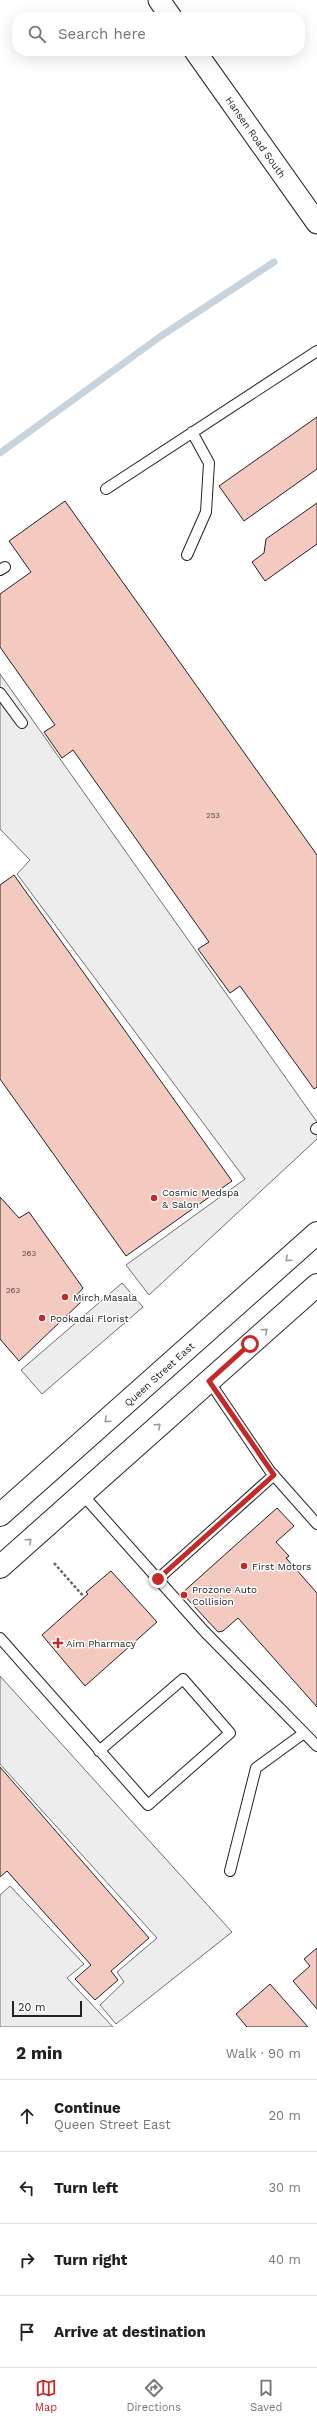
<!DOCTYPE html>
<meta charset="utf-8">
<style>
body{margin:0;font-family:"Work Sans",sans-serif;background:#f6f6f6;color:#202124}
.scale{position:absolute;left:12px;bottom:10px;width:70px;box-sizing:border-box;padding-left:4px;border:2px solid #222;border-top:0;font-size:11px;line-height:14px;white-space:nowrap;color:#222;-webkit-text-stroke:3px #fff;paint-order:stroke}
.stop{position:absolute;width:12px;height:12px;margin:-9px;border:3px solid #c62828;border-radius:50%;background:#fff}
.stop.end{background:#c62828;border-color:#fff;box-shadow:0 1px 4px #0008}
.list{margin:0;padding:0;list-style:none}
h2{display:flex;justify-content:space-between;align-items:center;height:52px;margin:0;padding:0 16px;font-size:17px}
h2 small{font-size:13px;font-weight:400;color:#757577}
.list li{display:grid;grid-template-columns:26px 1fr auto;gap:12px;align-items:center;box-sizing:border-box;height:72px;padding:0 16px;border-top:1px solid #e0e0e0}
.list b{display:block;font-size:15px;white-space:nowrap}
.list p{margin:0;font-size:13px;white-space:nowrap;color:#757577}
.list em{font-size:13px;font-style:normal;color:#757577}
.icon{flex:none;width:22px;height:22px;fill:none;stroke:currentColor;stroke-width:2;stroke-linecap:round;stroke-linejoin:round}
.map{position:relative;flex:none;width:317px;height:2027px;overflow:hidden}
.search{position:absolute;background:#fff;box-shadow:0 4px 16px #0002;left:12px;right:12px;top:12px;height:44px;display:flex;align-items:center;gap:10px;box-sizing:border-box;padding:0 14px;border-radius:16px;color:#757577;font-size:15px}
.sheet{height:340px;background:#fff}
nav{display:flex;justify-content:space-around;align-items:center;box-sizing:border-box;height:56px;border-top:1px solid #e0e0e0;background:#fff;font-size:11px;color:#757577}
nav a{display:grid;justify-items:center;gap:2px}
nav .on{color:#c62828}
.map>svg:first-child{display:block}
.parking{fill:#ededed;stroke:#6f6f6f}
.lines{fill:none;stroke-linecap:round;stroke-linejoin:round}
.stream{stroke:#c7d3dd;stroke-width:7}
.building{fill:#f3c9c0;stroke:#222}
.service-casing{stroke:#222;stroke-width:12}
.minor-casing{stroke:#222;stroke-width:23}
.secondary-casing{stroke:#222;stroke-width:24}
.path{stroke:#646464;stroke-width:2.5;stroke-dasharray:3 2;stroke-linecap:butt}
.service{stroke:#fff;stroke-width:10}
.minor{stroke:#fff;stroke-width:21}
.secondary{stroke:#fff;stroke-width:22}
.oneway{stroke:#9c9c9c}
.route{stroke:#c62828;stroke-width:5}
.poi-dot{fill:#c62828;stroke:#fff;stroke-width:1.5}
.labels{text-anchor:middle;stroke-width:3;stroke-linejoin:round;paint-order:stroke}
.number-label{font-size:8px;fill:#564c4a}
.street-label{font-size:10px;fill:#222;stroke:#fff}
.poi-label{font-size:10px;fill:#222;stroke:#fff;text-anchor:start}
</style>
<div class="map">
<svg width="317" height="2027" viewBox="0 0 317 2027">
<rect width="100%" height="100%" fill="#fff"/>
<path class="parking" d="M0,674L317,1122V1139L149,1295L126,1265L245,1179L17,874L30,860L0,829Z
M122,1283L143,1307L42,1394L21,1370Z
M0,1676L232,1932L116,2024L100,2005L124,1982L117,1972L157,1938L0,1764Z
M10,1886L84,1964L67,1978L113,2027H0V1895Z"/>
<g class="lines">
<path class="stream" d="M0,453L161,336L274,262"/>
</g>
<path class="building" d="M317,417V469L244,521L219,486Z
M65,501L317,855V1087L314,1089L240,986L230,993L198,949L209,942L73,750L62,758L44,732L55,725L0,647V594L31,572L9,541Z
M317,503V544L265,581L252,562L264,553L266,539Z
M14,875L232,1181L126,1256L0,1079V885Z
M0,1197L19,1218L29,1212L83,1288L76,1296L81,1302L19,1361L0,1339Z
M277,1508L294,1526L276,1542L289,1556L286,1558L317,1593V1707L238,1618L223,1631L218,1632L182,1593Z
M111,1571L157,1622L85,1686L42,1635L88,1594L86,1592Z
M0,1767L149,1938L111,1971L118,1980L95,2000L75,1979L91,1965L7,1871L0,1877Z
M317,1948V2009L293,1981L310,1966L304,1959Z
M270,1984L308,2027H247L236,2014Z"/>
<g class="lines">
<g class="service-casing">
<path id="service" d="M106,489L317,351
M187,555L206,512L209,463L192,432
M0,570L5,567
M0,693L22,723
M316,1129L317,1128
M209,1381L270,1471L317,1524
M82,1494L204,1631L317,1746
M158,1579L274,1475
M0,1638L148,1805L230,1733L183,1679L99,1751
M230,1871L256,1768L304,1733"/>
</g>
<g class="minor-casing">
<path id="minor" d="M159,0L171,17
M195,51L317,223"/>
</g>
<g class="secondary-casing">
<path id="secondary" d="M0,1515L317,1233
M0,1567L317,1285"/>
</g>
<path class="path" d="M54,1563L84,1597"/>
<use href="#service" class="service"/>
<use href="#minor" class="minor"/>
<use href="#secondary" class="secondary"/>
</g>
<defs><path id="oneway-chevron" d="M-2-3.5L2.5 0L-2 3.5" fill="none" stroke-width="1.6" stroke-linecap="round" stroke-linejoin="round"/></defs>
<g class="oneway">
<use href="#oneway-chevron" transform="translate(288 1259) rotate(138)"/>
<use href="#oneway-chevron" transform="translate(265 1331) rotate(-42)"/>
<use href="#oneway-chevron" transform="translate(107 1420) rotate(138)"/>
<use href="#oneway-chevron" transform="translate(158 1426) rotate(-42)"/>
<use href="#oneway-chevron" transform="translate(29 1541) rotate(-42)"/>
</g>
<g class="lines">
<path class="route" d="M158,1579L274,1475L209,1381L250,1344"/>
</g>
<g class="poi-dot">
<circle cx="154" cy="1198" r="4"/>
<circle cx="65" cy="1297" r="4"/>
<circle cx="42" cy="1318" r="4"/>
<circle cx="244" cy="1566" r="4"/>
<circle cx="184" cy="1595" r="4"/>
<path d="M56 1637h4v4h4v4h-4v4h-4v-4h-4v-4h4z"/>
</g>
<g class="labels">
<g class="number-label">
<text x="213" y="818">253</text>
<text x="29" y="1256">263</text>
<text x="13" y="1293">263</text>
</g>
<g class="street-label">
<text transform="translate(256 137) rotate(55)" y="4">Hansen Road South</text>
<text transform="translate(159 1374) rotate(-42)" y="4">Queen Street East</text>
</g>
<g class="poi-label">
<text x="162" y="1196">Cosmic Medspa<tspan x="162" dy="12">&amp; Salon</tspan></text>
<text x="73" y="1301">Mirch Masala</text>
<text x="50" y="1322">Pookadai Florist</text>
<text x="252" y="1570">First Motors</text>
<text x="192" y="1593">Prozone Auto<tspan x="192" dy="12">Collision</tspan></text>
<text x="66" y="1647">Aim Pharmacy</text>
</g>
</g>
</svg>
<div class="scale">20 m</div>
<div class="stop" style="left:250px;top:1344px"></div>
<div class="stop end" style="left:158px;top:1579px"></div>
<div class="search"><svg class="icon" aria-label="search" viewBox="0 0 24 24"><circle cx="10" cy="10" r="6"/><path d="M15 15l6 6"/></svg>Search here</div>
</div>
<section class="sheet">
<h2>2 min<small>Walk · 90 m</small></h2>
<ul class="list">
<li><svg class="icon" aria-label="ahead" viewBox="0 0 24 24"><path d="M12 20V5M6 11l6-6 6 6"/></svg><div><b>Continue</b><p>Queen Street East</p></div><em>20 m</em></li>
<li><svg class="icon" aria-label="left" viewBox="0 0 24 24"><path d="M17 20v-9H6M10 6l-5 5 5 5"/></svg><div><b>Turn left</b></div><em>30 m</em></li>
<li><svg class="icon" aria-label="right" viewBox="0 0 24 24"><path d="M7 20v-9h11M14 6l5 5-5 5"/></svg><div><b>Turn right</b></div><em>40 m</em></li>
<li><svg class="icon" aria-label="arrive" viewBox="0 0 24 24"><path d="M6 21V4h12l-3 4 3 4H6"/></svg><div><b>Arrive at destination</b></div></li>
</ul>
</section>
<nav>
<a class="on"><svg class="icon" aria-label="map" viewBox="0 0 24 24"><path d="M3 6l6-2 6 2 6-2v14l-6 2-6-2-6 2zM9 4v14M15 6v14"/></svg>Map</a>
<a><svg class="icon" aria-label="directions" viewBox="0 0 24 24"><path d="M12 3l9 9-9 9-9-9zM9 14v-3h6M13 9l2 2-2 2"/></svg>Directions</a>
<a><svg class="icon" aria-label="saved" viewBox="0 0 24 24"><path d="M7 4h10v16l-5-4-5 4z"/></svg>Saved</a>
</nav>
